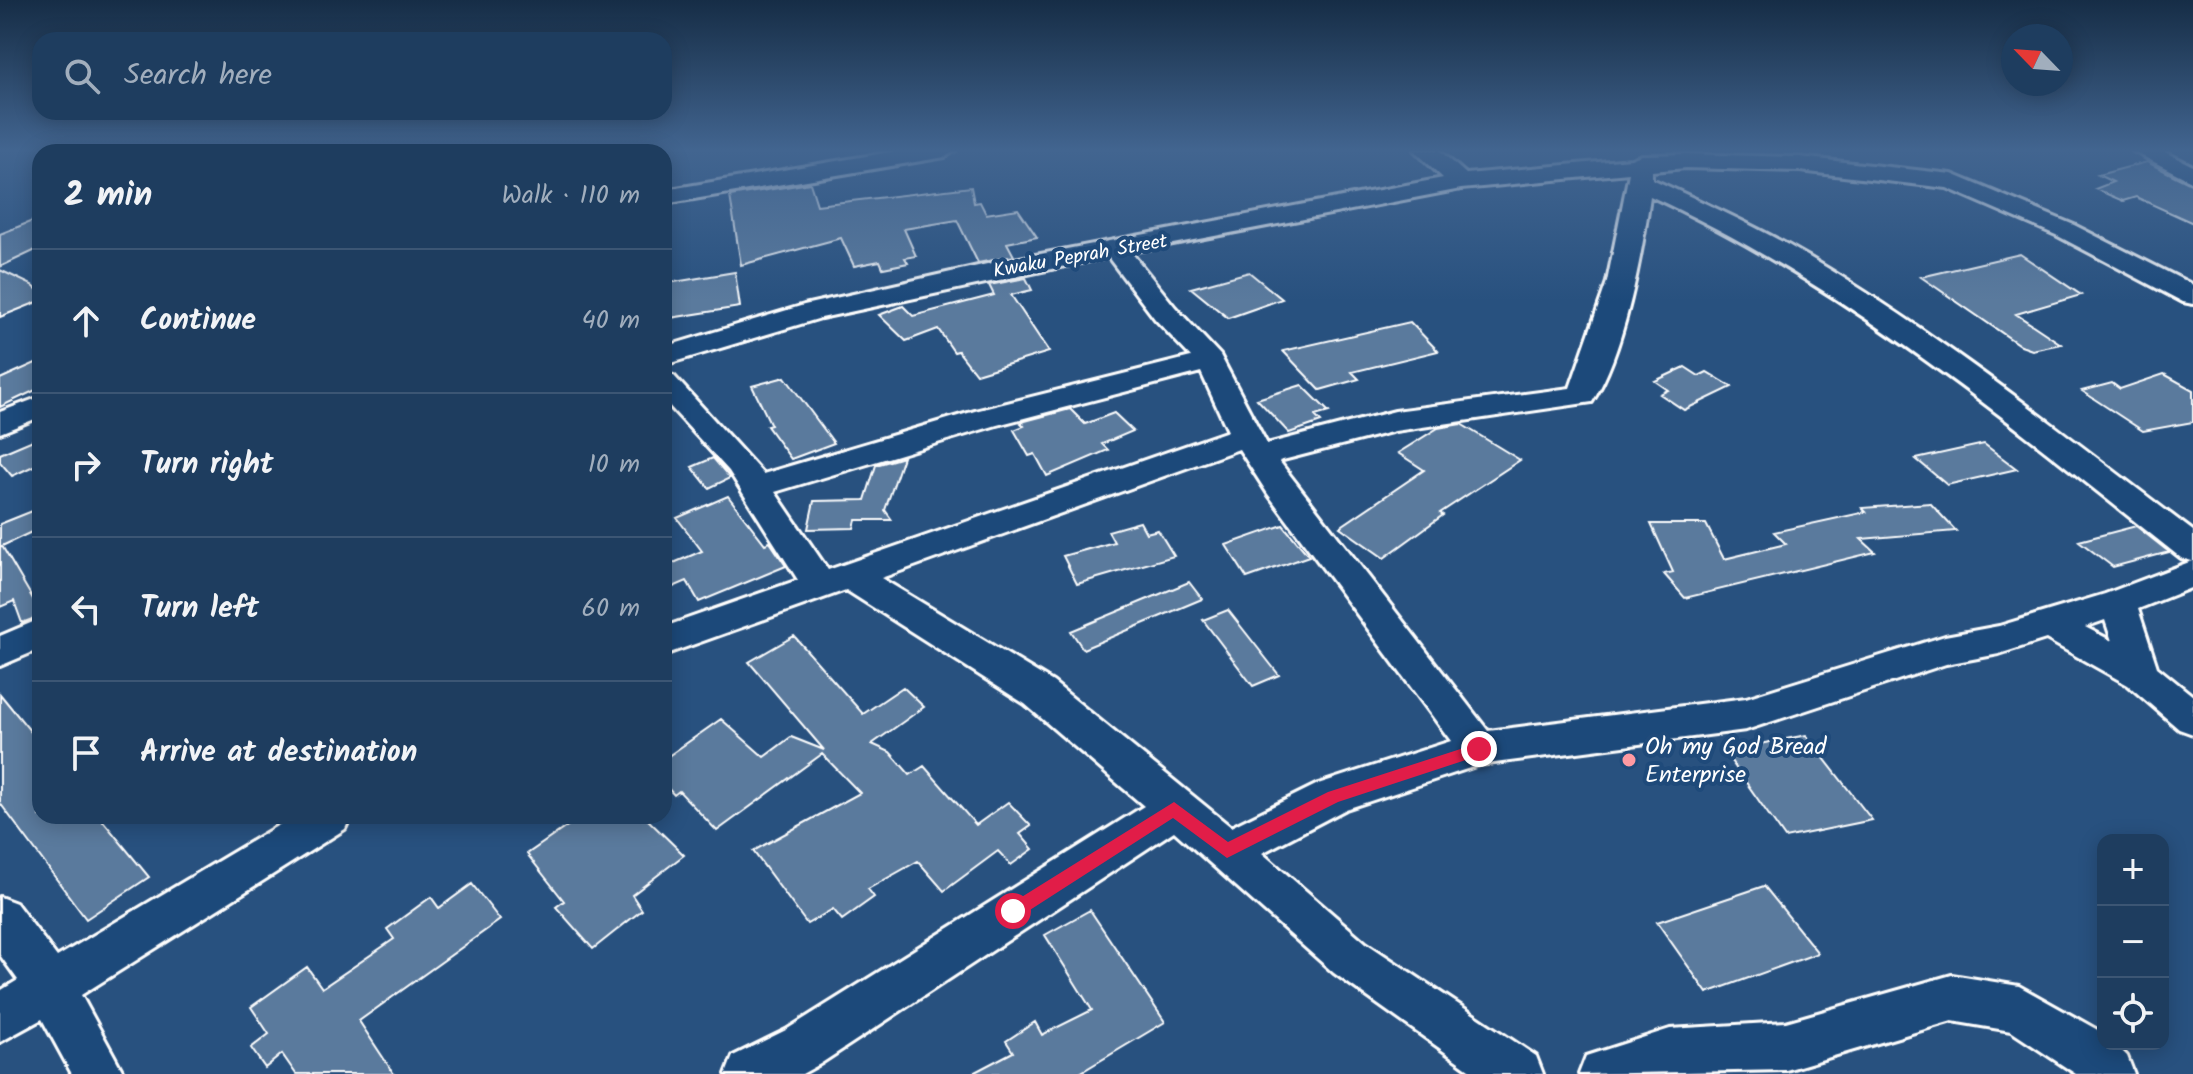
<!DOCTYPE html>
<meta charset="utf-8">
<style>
body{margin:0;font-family:Kalam,sans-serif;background:#264465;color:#f1f3f6}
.controls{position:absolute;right:24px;bottom:24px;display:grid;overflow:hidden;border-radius:16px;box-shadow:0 4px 20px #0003}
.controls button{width:72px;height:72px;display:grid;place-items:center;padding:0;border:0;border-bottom:2px solid #3c5674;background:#1e3d5f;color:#f1f3f6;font:40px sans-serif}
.compass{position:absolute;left:2001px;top:24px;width:72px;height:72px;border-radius:50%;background:#1e3d5f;box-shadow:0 4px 20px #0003;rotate:295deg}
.stop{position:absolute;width:24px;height:24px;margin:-18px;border:6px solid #e11d48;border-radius:50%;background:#fff}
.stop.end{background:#e11d48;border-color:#fff;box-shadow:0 2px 8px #0008}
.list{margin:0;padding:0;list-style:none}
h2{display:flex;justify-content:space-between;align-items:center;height:104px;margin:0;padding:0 32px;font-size:34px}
h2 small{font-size:26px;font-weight:400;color:#a1aebd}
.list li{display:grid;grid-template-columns:52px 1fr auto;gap:24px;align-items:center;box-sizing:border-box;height:144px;padding:0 32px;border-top:2px solid #3c5674}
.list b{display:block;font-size:30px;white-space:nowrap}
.list em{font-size:26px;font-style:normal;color:#a1aebd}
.icon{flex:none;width:44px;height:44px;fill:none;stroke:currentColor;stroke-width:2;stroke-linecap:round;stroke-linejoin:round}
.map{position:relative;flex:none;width:2193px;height:1074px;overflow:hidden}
.search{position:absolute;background:#1e3d5f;box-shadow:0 4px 20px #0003;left:32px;top:32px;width:640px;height:88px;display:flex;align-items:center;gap:20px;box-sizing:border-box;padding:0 28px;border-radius:24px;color:#a1aebd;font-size:30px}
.panel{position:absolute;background:#1e3d5f;box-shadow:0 4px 20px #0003;left:32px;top:144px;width:640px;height:680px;border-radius:24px}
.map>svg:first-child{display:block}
.building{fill:#5a7a9d;stroke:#fff;stroke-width:2}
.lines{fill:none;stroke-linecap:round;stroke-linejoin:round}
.minor-casing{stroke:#fff;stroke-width:6}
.minor{fill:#1f4a7a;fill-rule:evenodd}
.route{fill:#e11d48}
.poi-dot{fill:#ff9aa2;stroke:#1f4a7a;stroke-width:3}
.labels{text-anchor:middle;stroke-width:8;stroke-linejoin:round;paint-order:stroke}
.far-street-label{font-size:20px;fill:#fff;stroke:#1f4a7a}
.poi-label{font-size:24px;fill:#fff;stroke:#1f4a7a;text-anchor:start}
</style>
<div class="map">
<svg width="2193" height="1074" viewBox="0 0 2193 1074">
<rect width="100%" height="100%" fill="#28517f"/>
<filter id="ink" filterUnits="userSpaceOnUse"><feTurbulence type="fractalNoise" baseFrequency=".0125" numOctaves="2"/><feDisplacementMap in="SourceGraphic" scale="16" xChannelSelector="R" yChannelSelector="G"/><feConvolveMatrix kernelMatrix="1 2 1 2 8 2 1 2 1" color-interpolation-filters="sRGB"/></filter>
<g filter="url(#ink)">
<path class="building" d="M2147,162L2193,185V223L2136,197L2123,201L2095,189L2113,182L2098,175Z
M810,183L817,205L971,187L974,203L980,202L986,214L1018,209L1037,237L1007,243L1014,256L978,263L957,220L904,229L916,256L905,258L908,263L883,268L880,261L854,266L841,238L741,265L730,196Z
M40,218V248L0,267V234Z
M2020,254L2081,295L2016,314L2061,344L2032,350L2021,346L1921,277Z
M0,270L32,285L40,292V301L0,317Z
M735,272L740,307L670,318L668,283Z
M1249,272L1282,299L1228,318L1191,288Z
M1026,278L1032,290L1011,295L1049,352L976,374L958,351L954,352L938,329L906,341L879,315L903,306L913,316L994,295L989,285Z
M1410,322L1438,351L1352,372L1359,379L1320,390L1283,351Z
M40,361V388L0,407V379Z
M1685,367L1699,376L1707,372L1732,387L1684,410L1660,394L1668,390L1655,381Z
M2164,374L2193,390V422L2143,431L2082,391L2112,383L2120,389Z
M785,377L834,443L791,459L767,426L771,425L752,386Z
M1302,385L1329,412L1315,416L1321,422L1289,433L1257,399Z
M1070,409L1085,424L1114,413L1133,431L1102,444L1108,450L1047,476L1035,454L1029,456L1014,430L1024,426L1021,423L1025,421Z
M1461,424L1520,460L1440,513L1443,515L1384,558L1340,527L1424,470L1398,453L1438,428Z
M40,437V463L12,476L0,462V454Z
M1984,444L2017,469L1947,485L1916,459Z
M903,457L885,510L892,520H856L854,528L808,529L814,501L865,500L876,465Z
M713,458L730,478L709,488L692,467Z
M728,496L765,544L770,542L786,566L699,602L687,581L664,591V567L702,551L677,518Z
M1930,503L1956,531L1861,539L1875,552L1685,598L1664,574L1673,572L1651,524H1706L1724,559L1786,544L1774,532L1866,512L1862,508Z
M40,508V528L2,546L40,611V616L22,623L14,601L0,607V524Z
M1140,522L1146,533L1158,530L1174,556L1077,584L1063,556L1114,542L1108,531Z
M1283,525L1309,556L1247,578L1226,545Z
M2136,526L2169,552L2113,567L2079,541Z
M1189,582L1202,599L1083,649L1071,631Z
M1228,610L1279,675L1253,686L1203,620Z
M794,636L863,714L903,687L924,707L872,744L890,752L910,775L924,766L976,825L1008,802L1031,826L1020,834L1033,849L1011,865L998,851L944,891L918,861L868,889L874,897L842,920L833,909L807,924L753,851L860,793L822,754L717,831L679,791L674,795L664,784V759L721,719L764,757L791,737L824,750L749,662Z
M0,694L40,743V816H99L149,877L86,919L0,803Z
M1806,735L1872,820L1785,838L1724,751Z
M582,816H644L684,855L632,895L642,910L593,949L556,907L564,901L527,854Z
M472,884L500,920L359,1021L394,1074H296L282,1054L265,1068L251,1048L269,1034L251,1007L307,967L322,988L394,939L387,929L431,897L439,908Z
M1764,886L1818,953L1707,993L1657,922Z
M1090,910L1165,1022L1078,1074H971L1013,1052L1006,1041L1035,1022L1042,1035L1092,1010L1045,935Z"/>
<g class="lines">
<g class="minor-casing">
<path id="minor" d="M58,150H83L84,152H59Z
M90,150H115L89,152Z
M306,150H330L305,152Z
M534,150H557L533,152Z
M902,150H956L945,157L664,204V190Z
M1414,150H1439L1466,174L1631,159L1641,155L1686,154L1800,157L1952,174L2074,225L2193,285V304L2183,302L2056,235L1947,188L1800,171L1686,168L1652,171V179C1705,203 1758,227 1809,257C1944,337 2068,437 2193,531V587L2138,609L2157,667L2193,696V734L2179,729L2128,685L2046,639L1999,654L1946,664L1746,730L1479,765L1346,809L1262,853L1366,943L1536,1056L1543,1074H1476L1334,973L1174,831L820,1064L802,1074H726L733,1056L786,1030L1144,806L1025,704L846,590L664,655V627L798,580L729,471L664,400V373L674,376L763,474L975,411L1191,357L1155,319L1108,257L821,318L664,365V347L804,305L987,264L1443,178ZM1629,173L1607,282L1570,388L1395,411L1267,444L1220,355L1175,307L1131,252L1461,189ZM1650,196C1847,286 2012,424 2181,558L2192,561L2105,594L1999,626L1945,636L1746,698L1488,731L1279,461L1395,431L1592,402C1624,354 1642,254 1650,196ZM1201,372L1228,431L828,570L775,492L997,425ZM1239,449L1268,494L1451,741L1318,784L1231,827L1053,682L881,578ZM2105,620L2112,641L2085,627Z
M2131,150H2161L2193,166V182Z
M40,397V417L0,433V412Z
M40,619V649L0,666V636Z
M294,816H351L345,829L81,995L124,1074H72L42,1019L0,1042V991L18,980L0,955V897L16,903L57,957Z
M1952,975L2019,986L2103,1033V1044H2115L2127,1056L2134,1074H2076L2011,1031L1952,1021L1786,1070L1579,1074L1586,1056L1670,1029L1786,1022Z"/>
</g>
<use href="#minor" class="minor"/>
</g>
</g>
<linearGradient id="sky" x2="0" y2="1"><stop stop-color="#162d46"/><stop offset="0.5" stop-color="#426590"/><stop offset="1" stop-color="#426590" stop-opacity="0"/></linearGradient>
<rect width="2193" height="301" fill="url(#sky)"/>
<path class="route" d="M1479,743L1486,749L1484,754L1338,802L1227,858L1173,818L1019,917H1007L1004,911L1007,906L1174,802L1228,842L1328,792Z"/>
<circle class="poi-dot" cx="1629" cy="760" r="8"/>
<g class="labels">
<g class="far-street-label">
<text transform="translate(1080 255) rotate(-10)" y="7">Kwaku Peprah Street</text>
</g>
<g class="poi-label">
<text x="1645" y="754">Oh my God Bread<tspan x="1645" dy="28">Enterprise</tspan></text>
</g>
</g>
</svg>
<div class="controls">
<button>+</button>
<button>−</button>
<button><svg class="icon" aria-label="locate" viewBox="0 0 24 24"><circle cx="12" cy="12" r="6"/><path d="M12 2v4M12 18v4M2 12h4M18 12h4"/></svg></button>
</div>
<svg class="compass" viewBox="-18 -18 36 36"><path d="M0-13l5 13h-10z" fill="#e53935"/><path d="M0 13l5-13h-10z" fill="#a1aebd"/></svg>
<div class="stop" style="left:1013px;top:911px"></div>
<div class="stop end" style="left:1479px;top:749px"></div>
<div class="search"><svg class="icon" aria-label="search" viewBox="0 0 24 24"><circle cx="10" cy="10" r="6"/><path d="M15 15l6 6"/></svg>Search here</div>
<section class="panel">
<h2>2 min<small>Walk · 110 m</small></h2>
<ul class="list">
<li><svg class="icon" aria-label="ahead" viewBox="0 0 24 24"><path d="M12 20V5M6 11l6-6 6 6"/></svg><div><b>Continue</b></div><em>40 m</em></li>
<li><svg class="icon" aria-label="right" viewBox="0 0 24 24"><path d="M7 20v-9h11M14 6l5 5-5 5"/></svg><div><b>Turn right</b></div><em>10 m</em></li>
<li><svg class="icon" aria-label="left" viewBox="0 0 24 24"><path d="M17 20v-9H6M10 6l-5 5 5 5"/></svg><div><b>Turn left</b></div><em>60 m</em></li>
<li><svg class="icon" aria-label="arrive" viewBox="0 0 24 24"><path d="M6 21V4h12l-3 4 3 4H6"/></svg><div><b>Arrive at destination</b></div></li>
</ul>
</section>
</div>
